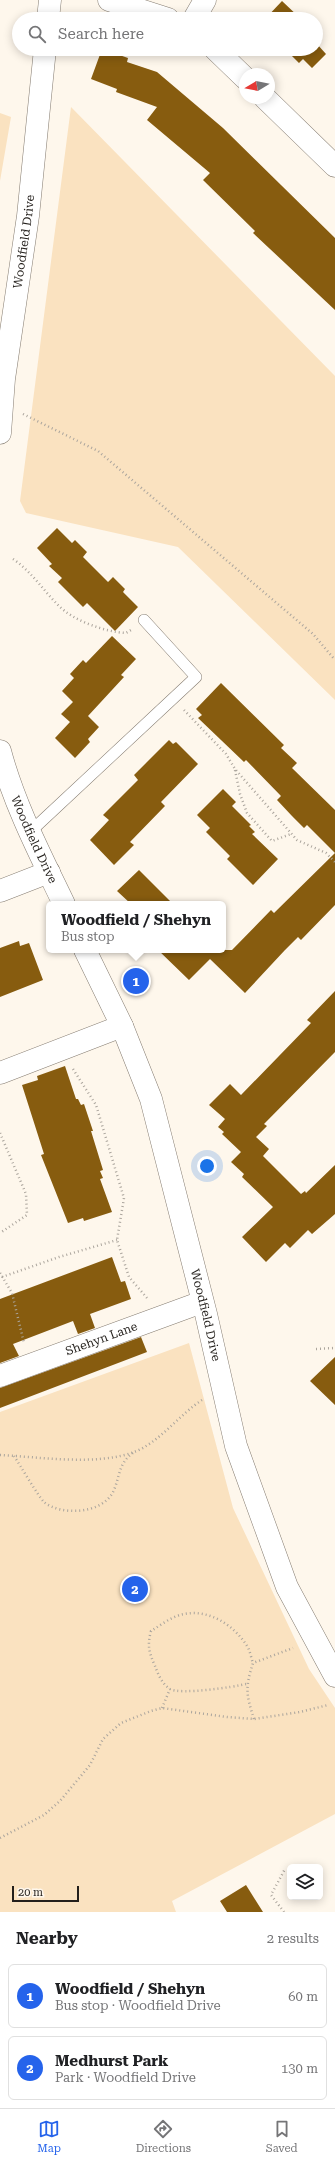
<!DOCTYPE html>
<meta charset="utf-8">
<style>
body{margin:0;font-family:"Roboto Serif",serif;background:#f6f6f6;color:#202124}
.controls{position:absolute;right:12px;bottom:12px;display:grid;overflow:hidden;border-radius:6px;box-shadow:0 2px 10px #0003}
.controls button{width:36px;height:36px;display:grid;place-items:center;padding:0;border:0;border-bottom:1px solid #e0e0e0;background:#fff;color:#202124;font:20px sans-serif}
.compass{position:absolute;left:239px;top:68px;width:36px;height:36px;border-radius:50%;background:#fff;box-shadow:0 2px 10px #0003;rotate:260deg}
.scale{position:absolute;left:12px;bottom:10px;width:67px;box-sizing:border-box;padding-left:4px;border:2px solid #231f1b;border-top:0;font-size:11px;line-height:14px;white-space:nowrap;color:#231f1b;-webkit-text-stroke:3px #fef7ec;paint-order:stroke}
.you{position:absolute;left:207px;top:1166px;width:14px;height:14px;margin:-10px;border:3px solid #fff;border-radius:50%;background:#1a73e8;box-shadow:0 0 0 6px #1a73e833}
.badge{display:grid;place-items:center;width:26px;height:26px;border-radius:50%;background:#2563eb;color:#fff;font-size:13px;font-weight:700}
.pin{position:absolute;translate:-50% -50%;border:2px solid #fff;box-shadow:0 1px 4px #0006}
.popup{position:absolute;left:46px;top:901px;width:180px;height:52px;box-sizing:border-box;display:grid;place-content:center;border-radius:6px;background:#fff;filter:drop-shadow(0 1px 3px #0005);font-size:13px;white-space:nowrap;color:#757577}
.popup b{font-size:15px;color:#202124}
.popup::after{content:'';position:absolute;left:50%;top:100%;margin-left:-8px;border:8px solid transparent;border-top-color:#fff}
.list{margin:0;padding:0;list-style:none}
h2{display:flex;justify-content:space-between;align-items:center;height:52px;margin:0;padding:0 16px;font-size:17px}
h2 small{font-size:13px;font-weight:400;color:#757577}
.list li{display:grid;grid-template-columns:26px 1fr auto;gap:12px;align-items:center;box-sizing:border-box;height:64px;margin:0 8px 8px;padding:0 8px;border:1px solid #e0e0e0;border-radius:6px}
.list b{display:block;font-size:15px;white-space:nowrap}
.list p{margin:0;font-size:13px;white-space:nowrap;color:#757577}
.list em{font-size:13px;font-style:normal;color:#757577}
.icon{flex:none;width:22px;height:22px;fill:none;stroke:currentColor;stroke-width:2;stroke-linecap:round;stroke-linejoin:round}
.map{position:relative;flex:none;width:335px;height:1912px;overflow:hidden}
.search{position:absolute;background:#fff;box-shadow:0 2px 10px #0003;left:12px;right:12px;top:12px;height:44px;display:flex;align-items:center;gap:10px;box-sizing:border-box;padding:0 14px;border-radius:22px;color:#757577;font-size:15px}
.sheet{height:196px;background:#fff}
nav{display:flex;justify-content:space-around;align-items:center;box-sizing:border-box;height:56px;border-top:1px solid #e0e0e0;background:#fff;font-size:11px;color:#757577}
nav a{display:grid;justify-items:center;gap:2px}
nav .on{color:#2563eb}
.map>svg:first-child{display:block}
.green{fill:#fae2c0}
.building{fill:#875c0f}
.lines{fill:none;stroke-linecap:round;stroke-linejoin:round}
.service-casing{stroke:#857c71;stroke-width:12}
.minor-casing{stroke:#857c71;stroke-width:23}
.tertiary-casing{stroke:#857c71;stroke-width:23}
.path{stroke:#aba59d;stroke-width:2.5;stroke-dasharray:1 3;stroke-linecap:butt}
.service{stroke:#fff;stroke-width:11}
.minor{stroke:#fff;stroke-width:22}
.tertiary{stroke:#fff;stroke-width:22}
.labels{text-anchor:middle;stroke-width:4;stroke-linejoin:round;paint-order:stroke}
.street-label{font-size:12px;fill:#231f1b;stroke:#fef7ec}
</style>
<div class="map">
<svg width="335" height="1912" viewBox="0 0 335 1912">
<rect width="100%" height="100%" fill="#fef7ec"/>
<path class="green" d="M71,107L335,376V700L178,547L26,513L20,501Z
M0,113L11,117L0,181Z
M189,1343L233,1508L309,1669L335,1708V1814L172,1901L176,1912H0V1412Z"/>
<path class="building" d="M282,1L301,19H265Z
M316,34L322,40L317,44L326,54L312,68L303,59L299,63L285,49H316Z
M102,49L128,58L127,62L157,72L223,128L335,238V310L253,233L255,231L203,180L210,173L147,120L157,107L116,92L117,89L91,79Z
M57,528L72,543L75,540L87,552L83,557L108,582L113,577L125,589L123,592L138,607L115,631L87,603L83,607L58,582L62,578L49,566L52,564L37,548Z
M112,636L136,659L121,675L124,677L88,716L99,727L88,739L90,742L75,758L55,738L70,722L61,714L73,702L62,691L74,678L70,674L83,660L86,663Z
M221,683L284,745L281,748L297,763L292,768L335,810V905L301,940L298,937L285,950L245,993L210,959L189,980L158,950H232L271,910L274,913L335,853L307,825L304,828L292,816L277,800L281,796L246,760L244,762L198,718L202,715L196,709Z
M169,740L173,744L176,742L198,764L161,802L165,806L130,842L134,845L114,865L90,840L109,820L103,815L138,780L134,775Z
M223,789L236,802L232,806L251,825L249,826L255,832L252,834L278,859L253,885L227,859L230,856L206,832L210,828L197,815Z
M139,870L173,904H131L117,891Z
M19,941L20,946L29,943L43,980L0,997V948Z
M335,991V1052L264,1124L267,1126L256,1137L269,1149L263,1156L301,1194L305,1191L306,1193L335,1165V1214L312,1234L308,1230L290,1248L285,1243L266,1262L242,1237L273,1207L242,1177L244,1174L231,1162L241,1152L222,1134L224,1132L218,1127L225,1119L209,1105L230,1084L241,1095L311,1023L307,1020Z
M65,1066L76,1099H78L81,1105L84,1104L93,1131H91L103,1170L100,1171L103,1178L100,1179L112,1212L84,1221L83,1218L68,1223L41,1155L44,1154L22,1085L38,1080L37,1076Z
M112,1257L121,1282L125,1281L131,1299L90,1314L95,1328L78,1334L73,1321L13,1344L19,1356L0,1363V1299Z
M141,1337L147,1352L0,1408V1388Z
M335,1357V1405L310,1381Z
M246,1885L263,1912H227L220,1901Z"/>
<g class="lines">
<g class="service-casing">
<path id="service" d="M30,832L196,677L144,620"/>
</g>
<g class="minor-casing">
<g id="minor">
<path d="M109,0L168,19"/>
<path d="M194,19L205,0"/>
<path d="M215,49L245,78"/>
<path d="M265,98L335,166"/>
<path d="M0,891L49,872"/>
<path d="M0,1073L122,1026"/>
<path id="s1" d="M0,1376L202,1302"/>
</g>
</g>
<g class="tertiary-casing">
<g id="tertiary">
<path d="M48,19L50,0"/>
<path id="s2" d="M0,433L4,379L28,216L45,49"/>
<path id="s3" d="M0,751C14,804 40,854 64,904"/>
<path id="s4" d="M85,950L122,1026L151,1099L206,1314L236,1446L287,1587L335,1676"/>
</g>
</g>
<path class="path" d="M23,414L98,451L313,634L335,660
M13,559C31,571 43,590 58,605C73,621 106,632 126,633L131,630
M184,710L226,754L235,769L297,840L326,853L335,862
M235,770L240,794L247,813L272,841L291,834
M73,1069L96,1105L124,1198L117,1240L129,1277L147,1298
M0,1133L26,1194L27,1215L0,1233
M0,1273L12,1293L24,1343
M2,1277L59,1257L117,1240
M316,1349L335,1348
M0,1455C40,1457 97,1466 134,1452C159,1443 180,1414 202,1400
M14,1456C20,1465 38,1496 44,1502C61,1516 102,1514 113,1492C120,1478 118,1463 133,1453
M246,1684C234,1687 180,1695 170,1689C162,1684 158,1674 155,1666C149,1652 147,1646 151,1631C161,1625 172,1616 184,1614C209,1609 234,1625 247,1646C250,1650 251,1658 253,1663
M162,1708L170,1689
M254,1719C246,1694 245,1688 253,1663L293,1648
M0,1838L44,1815L60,1801L90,1765L103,1739L121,1723L151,1711L162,1708L227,1717L254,1719L300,1712L328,1705
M284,1912L271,1895L285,1869"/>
<use href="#service" class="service"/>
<use href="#minor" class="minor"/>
<use href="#tertiary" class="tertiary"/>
</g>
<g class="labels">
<g class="street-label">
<text dy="4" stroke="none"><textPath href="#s2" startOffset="193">Woodfield Drive</textPath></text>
<text dy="4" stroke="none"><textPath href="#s3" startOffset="95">Woodfield Drive</textPath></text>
<text dy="4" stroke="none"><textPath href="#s4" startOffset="386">Woodfield Drive</textPath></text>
<text dy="4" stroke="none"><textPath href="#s1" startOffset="108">Shehyn Lane</textPath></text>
</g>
</g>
</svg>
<div class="controls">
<button><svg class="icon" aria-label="layers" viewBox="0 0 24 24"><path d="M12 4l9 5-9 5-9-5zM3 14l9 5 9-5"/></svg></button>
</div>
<svg class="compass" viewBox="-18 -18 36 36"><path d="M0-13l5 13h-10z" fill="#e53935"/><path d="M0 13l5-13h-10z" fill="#757577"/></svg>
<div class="scale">20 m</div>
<div class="you"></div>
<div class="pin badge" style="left:136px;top:981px">1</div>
<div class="popup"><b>Woodfield / Shehyn</b>Bus stop</div>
<div class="pin badge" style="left:135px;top:1589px">2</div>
<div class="search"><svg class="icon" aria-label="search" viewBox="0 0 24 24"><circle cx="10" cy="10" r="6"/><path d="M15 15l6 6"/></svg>Search here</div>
</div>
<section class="sheet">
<h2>Nearby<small>2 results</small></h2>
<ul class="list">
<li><span class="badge">1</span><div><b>Woodfield / Shehyn</b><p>Bus stop · Woodfield Drive</p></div><em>60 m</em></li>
<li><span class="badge">2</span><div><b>Medhurst Park</b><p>Park · Woodfield Drive</p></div><em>130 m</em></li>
</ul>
</section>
<nav>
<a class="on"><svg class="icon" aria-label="map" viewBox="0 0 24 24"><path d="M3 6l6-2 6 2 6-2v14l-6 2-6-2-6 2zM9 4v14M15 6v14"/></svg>Map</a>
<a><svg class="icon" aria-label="directions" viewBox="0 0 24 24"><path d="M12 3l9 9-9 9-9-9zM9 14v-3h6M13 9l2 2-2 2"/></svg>Directions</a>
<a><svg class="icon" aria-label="saved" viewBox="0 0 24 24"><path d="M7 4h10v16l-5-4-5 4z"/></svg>Saved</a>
</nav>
